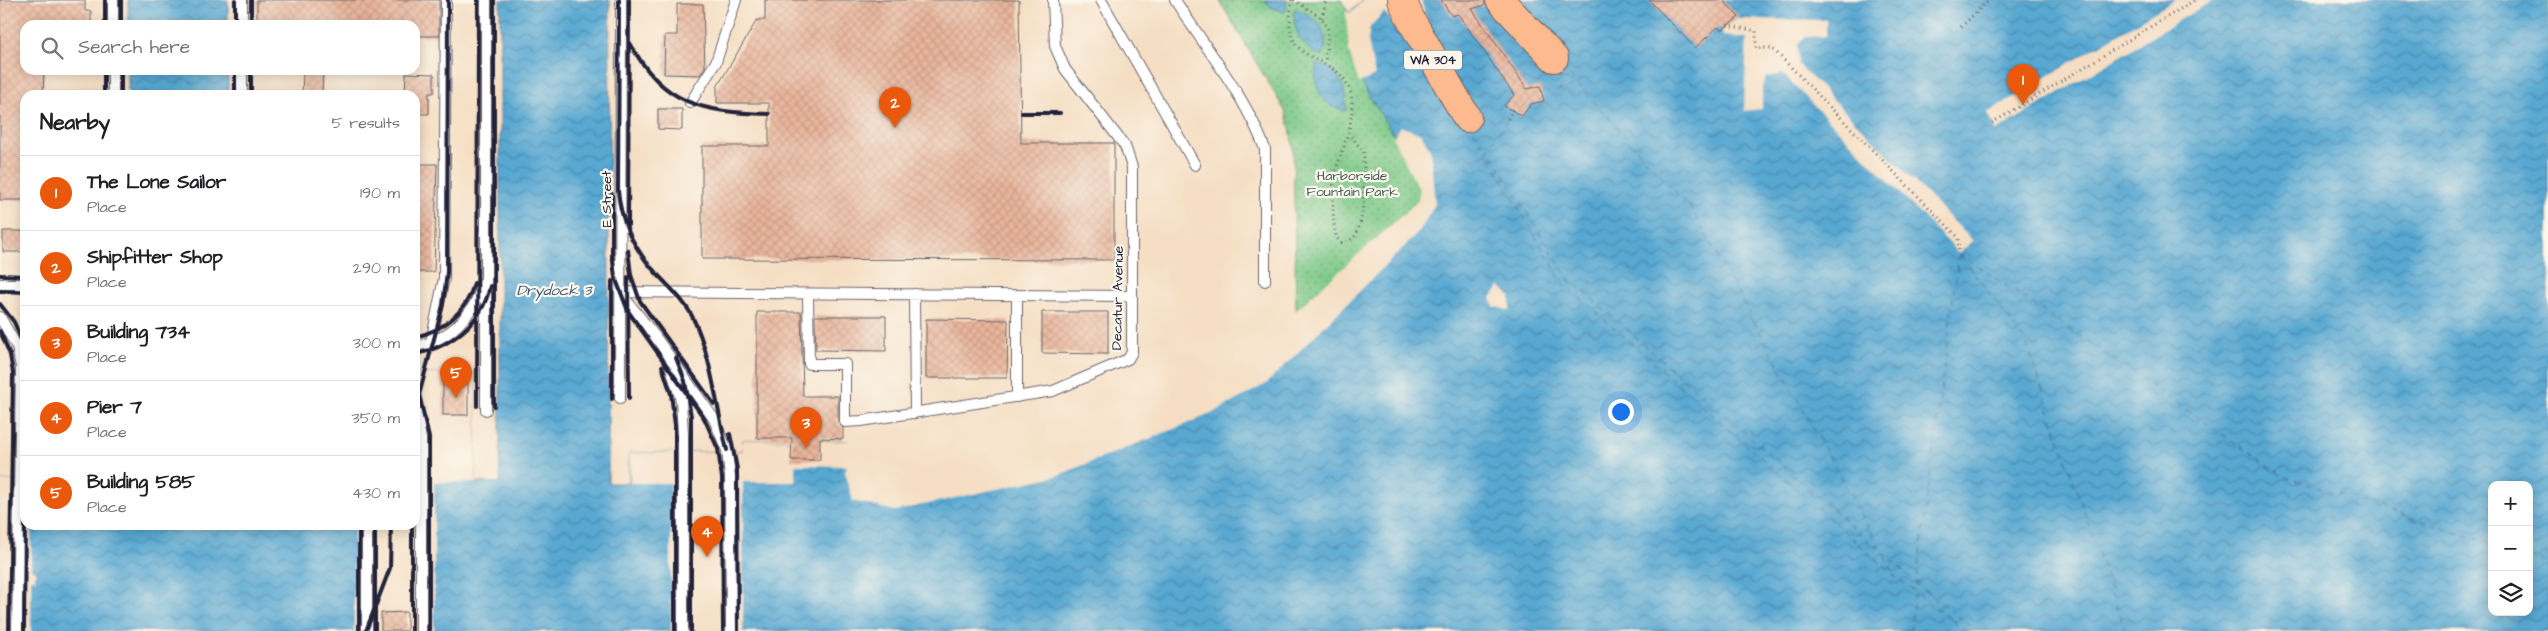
<!DOCTYPE html>
<meta charset="utf-8">
<style>
body{margin:0;font-family:"Architects Daughter",sans-serif;background:#f6f6f6;color:#202124}
.controls{position:absolute;right:15px;bottom:15px;display:grid;overflow:hidden;border-radius:10px;box-shadow:0 2px 12px #0003}
.controls button{width:45px;height:45px;display:grid;place-items:center;padding:0;border:0;border-bottom:1px solid #e0e0e0;background:#fff;color:#202124;font:25px sans-serif}
.you{position:absolute;left:1620px;top:411px;width:18px;height:18px;margin:-12px;border:4px solid #fff;border-radius:50%;background:#1a73e8;box-shadow:0 0 0 8px #1a73e833}
.badge{display:grid;place-items:center;width:32px;height:32px;border-radius:50%;background:#ea580c;color:#fff;font-size:16px;font-weight:700}
.pin{position:absolute;translate:-50% -41px;filter:drop-shadow(0 1px 2px #0008)}
.pin::after{content:'';position:absolute;top:26px;width:18px;height:15px;background:inherit;clip-path:polygon(0 0,100% 0,50% 100%)}
.list{margin:0;padding:0;list-style:none}
h2{display:flex;justify-content:space-between;align-items:center;height:65px;margin:0;padding:0 20px;font-size:21px}
h2 small{font-size:16px;font-weight:400;color:#757577}
.list li{display:grid;grid-template-columns:32px 1fr auto;gap:15px;align-items:center;box-sizing:border-box;height:75px;padding:0 20px;border-top:1px solid #e0e0e0}
.list b{display:block;font-size:19px;white-space:nowrap}
.list p{margin:0;font-size:16px;white-space:nowrap;color:#757577}
.list em{font-size:16px;font-style:normal;color:#757577}
.icon{flex:none;width:28px;height:28px;fill:none;stroke:currentColor;stroke-width:2;stroke-linecap:round;stroke-linejoin:round}
.map{position:relative;flex:none;width:2548px;height:631px;overflow:hidden}
.search{position:absolute;background:#fff;box-shadow:0 2px 12px #0003;left:20px;top:20px;width:400px;height:55px;display:flex;align-items:center;gap:12px;box-sizing:border-box;padding:0 18px;border-radius:15px;color:#757577;font-size:19px}
.panel{position:absolute;background:#fff;box-shadow:0 2px 12px #0003;left:20px;top:90px;width:400px;height:440px;border-radius:15px}
.map>svg:first-child{display:block}
.park{fill:url(#park-dots);stroke:#4f7561}
.water{fill:url(#water-waves);stroke:#3d6586;fill-rule:evenodd}
.pier{fill:#f5dec3}
.lines{fill:none;stroke-linecap:round;stroke-linejoin:round}
.ferry{stroke:#385877;stroke-width:1;stroke-dasharray:6 5;stroke-linecap:butt}
.building{fill:url(#building-cross-hatch)}
.lane-casing{stroke:#6c646b;stroke-width:12}
.highway-casing{stroke:#6c646b;stroke-width:30}
.path{stroke:#6c646b;stroke-width:3;stroke-dasharray:1 4;stroke-linecap:butt}
.lane{stroke:#fff;stroke-width:10}
.highway{stroke:#fcba8e;stroke-width:28}
.rail{stroke:#22223b;stroke-width:4}
.labels{text-anchor:middle;stroke-width:4.5;stroke-linejoin:round;paint-order:stroke}
.shield{fill:#fbf7ec;stroke:#636270;stroke-width:1}
.shield-label{font-size:12px;font-weight:bold;fill:#22223b}
.park-label{font-size:14px;fill:#425c56;stroke:#fbf7ec}
.street-label{font-size:14px;fill:#22223b;stroke:#fbf7ec}
.water-label{font-size:15px;font-style:italic;fill:#385877;stroke:#fbf7ec}
</style>
<div class="map">
<svg width="2548" height="631" viewBox="0 0 2548 631">
<defs>
<pattern id="park-dots" width="8" height="8" patternUnits="userSpaceOnUse" patternTransform="scale(1.25)"><rect width="8" height="8" fill="#7cc887"/><path d="M2 2h.1M6 6h.1" fill="none" stroke="#65a270" stroke-width="1.8" stroke-linecap="round"/></pattern>
<pattern id="water-waves" width="16" height="10" patternUnits="userSpaceOnUse" patternTransform="scale(1.25)"><rect width="16" height="10" fill="#58a8d2"/><path d="M0 5q4-4 8 0t8 0" fill="none" stroke="#4888ac"/></pattern>
<pattern id="building-cross-hatch" width="8" height="8" patternUnits="userSpaceOnUse" patternTransform="scale(1.25)"><rect width="8" height="8" fill="#e9b59b"/><path d="M0 0l8 8M0 8l8-8" fill="none" stroke="#c89b86"/></pattern>
</defs>
<rect width="100%" height="100%" fill="#fbf7ec"/>
<filter id="ink" filterUnits="userSpaceOnUse"><feTurbulence type="fractalNoise" baseFrequency=".02" numOctaves="2"/><feDisplacementMap in="SourceGraphic" scale="10" xChannelSelector="R" yChannelSelector="G"/><feConvolveMatrix kernelMatrix="1 2 1 2 8 2 1 2 1" color-interpolation-filters="sRGB"/></filter>
<filter id="wash" filterUnits="userSpaceOnUse"><feTurbulence type="fractalNoise" baseFrequency=".0096" numOctaves="4" result="noise"/><feDisplacementMap in="SourceGraphic" scale="20" xChannelSelector="R" yChannelSelector="G"/><feGaussianBlur stdDeviation="1.12" result="paint"/><feColorMatrix in="noise" values="0 0 0 0 0 0 0 0 0 0 0 0 0 0 0 0 0 1.4 0 .05"/><feComposite in="paint" operator="in"/></filter>
<g filter="url(#wash)">
<rect width="100%" height="100%" fill="#f5dec3"/>
<path class="park" d="M1219,0H1341L1349,13L1367,93L1398,141L1422,191L1420,203L1296,313L1293,146L1290,128L1285,111Z"/>
<path class="water" d="M128,0H228V25H128Z
M500,0H610L608,483H629V453L742,451L743,440L847,441V459L864,467L901,472L1054,457L1233,383L1415,208L1422,191L1398,141L1367,93L1360,78L1349,13L1363,0H2548V631H0V481H25V525H415V374H476V482L500,483ZM2492,485H2529V612H2492Z
M1264,0H1287L1285,12L1272,8Z
M1294,9C1318,13 1331,34 1323,57C1301,47 1293,33 1294,9Z
M1316,63C1340,69 1347,88 1346,111C1320,106 1313,86 1316,63Z
M128,70H228V95H128Z"/>
<path class="pier" d="M1363,0H1421L1431,35L1413,45L1384,12L1370,27L1368,40L1375,76L1359,83L1349,51L1346,13L1347,11L1349,13L1353,11Z
M2175,0H2213L1996,131L1987,113Z
M1737,19L1826,20V36L1806,37L1797,45L1799,65L1973,241L1959,253L1783,74L1766,77L1762,88V109L1744,111L1747,38L1723,36L1722,30Z
M1400,126L1421,134L1430,149L1435,204L1419,232L1266,384L1211,414L1056,476L895,511L853,501L845,471L847,466L795,465V482H743V631H671V483H630L629,453L742,451L743,440L847,441L850,446V458L865,465L901,469L1053,455L1140,407L1231,381L1295,311L1417,202L1420,191L1393,138Z
M1500,286L1510,296V311L1494,306L1491,298Z
M415,374H476V483L434,482V631H354V525H415Z
M0,481H25V525H31V570H35V579H31V631H0Z"/>
<g class="lines">
<path class="ferry" d="M1563,68L1692,210L1882,552
M1556,91L1577,85
M1508,119L1488,149L1567,277L1927,592L1977,631
M1474,130L1562,282L1896,577L1966,631
M1959,253L2283,476L2492,544
M1961,256L2026,342L2125,631
M1884,556L1895,574
M2529,556L2548,562
M1910,631L1959,253"/>
</g>
<g id="blocks">
<path class="building" d="M0,0H85V11H91V25H25V70H44L43,95H25V200H0Z
M257,0H439V36H415V25H287V21H257Z
M765,0H1019L1021,143H1114V260L702,259V146H769V103H717V87L757,20H765Z
M1441,0H1485V5L1472,9L1527,89L1540,86L1544,101L1531,104L1522,116L1504,106L1514,95L1458,14L1452,16Z
M1649,0H1723L1739,17L1722,30L1718,27L1695,48Z
M677,4H703L705,67L700,75L664,74L665,35H677Z
M303,70H323L322,95H302Z
M406,73L434,74V93H429V114H415V93H405Z
M658,109H682V130L658,129Z
M415,164H437L434,272H415Z
M3,231H25V252H3Z
M757,312H801L803,396H838V422L843,428V439L820,438V460H791L792,438H757Z
M1042,312H1108V354L1042,353Z
M815,316H886V351L816,350Z
M926,319L1008,320L1007,378H926Z
M443,381H468V415H443Z
M407,612V631H381V613Z"/>
</g>
</g>
<g filter="url(#ink)">
<use href="#blocks" fill-opacity="0" stroke="#6c646b" stroke-width="1"/>
<g class="lines">
<g class="lane-casing">
<path id="lane" d="M1101,0L1195,165
M1175,0C1206,49 1245,95 1265,149V281
M113,25V0
M242,25V0
M113,95V70
M242,95V70
M690,103L716,62L736,0
M0,284H25
M620,292L1132,296
M620,292L654,335L714,419L727,450L730,477L731,631
M808,294L809,364H845V422L861,421L1053,391L1128,359L1132,352V167L1125,146L1065,69L1055,46L1053,0
M914,294L915,413
M1017,296V397
M0,317L17,347L21,367L17,631
M431,342L444,278L446,0
M415,346C449,341 474,315 483,283
M669,362L681,400L683,434V631
M620,398L621,0
M415,406L421,439V631
M486,410V0
M367,525V631"/>
</g>
<g class="highway-casing">
<path id="highway" d="M1402,0L1410,18L1467,118
M1500,0L1554,58"/>
</g>
<path class="path" d="M1292,0C1290,14 1288,28 1294,41C1303,63 1350,61 1352,102C1353,129 1342,148 1335,173C1332,183 1332,228 1337,238C1337,238 1342,243 1342,243C1345,242 1350,240 1353,238C1367,224 1363,172 1364,152L1349,134
M1294,0L1322,18L1328,30L1325,63
M1322,18L1326,0
M1727,25L1756,31V48H1772L1958,237L1959,253
M1961,27L1989,0
M1508,119L1513,109
M1992,123L2195,0"/>
<use href="#lane" class="lane"/>
<use href="#highway" class="highway"/>
<path class="rail" d="M235,0V25
M619,0L618,191C621,224 635,251 658,275C670,288 684,300 692,316C712,356 716,406 727,450
M105,25V0
M121,25V0
M251,25V0
M630,43C663,106 704,112 769,114
M235,70V95
M104,95V70
M121,95V70
M251,95V70
M1022,113H1060
M628,225L629,0
M628,250L631,275L640,301L714,404
M612,253L615,277L628,311L704,418L718,449L722,478L723,631
M612,259V194
M0,275L25,276
M628,277L629,398
M612,281V399
M0,291L25,292
M0,304L14,322L25,348
M0,331L10,355L13,373L9,631
M415,337C444,330 467,312 474,283
M415,354C450,348 483,322 490,286
M676,358L685,381L691,416V631
M662,366L671,394L675,425V631
M419,394L429,438V631
M477,406L478,0
M494,406V0
M415,410L443,305L447,272L448,0
M730,434L737,469L738,631
M412,525V631
M24,631L25,516
M359,631V525
M366,631L390,568L391,525
M375,631V525"/>
</g>
</g>
<g class="labels">
<rect class="shield" x="1404" y="50.5" width="58" height="19" rx="4"/>
<g class="shield-label">
<text x="1433" y="64">WA 304</text>
</g>
<g class="park-label">
<text x="1352" y="180">Harborside<tspan x="1352" dy="16">Fountain Park</tspan></text>
</g>
<g class="street-label">
<text transform="translate(606 199) rotate(-90)" y="5">E Street</text>
<text transform="translate(1117 298) rotate(-89)" y="5">Decatur Avenue</text>
</g>
<g class="water-label">
<text x="554" y="295">Drydock 3</text>
</g>
</g>
</svg>
<div class="controls">
<button>+</button>
<button>−</button>
<button><svg class="icon" aria-label="layers" viewBox="0 0 24 24"><path d="M12 4l9 5-9 5-9-5zM3 14l9 5 9-5"/></svg></button>
</div>
<div class="you"></div>
<div class="pin badge" style="left:2023px;top:105px">1</div>
<div class="pin badge" style="left:895px;top:128px">2</div>
<div class="pin badge" style="left:806px;top:448px">3</div>
<div class="pin badge" style="left:707px;top:557px">4</div>
<div class="pin badge" style="left:456px;top:398px">5</div>
<div class="search"><svg class="icon" aria-label="search" viewBox="0 0 24 24"><circle cx="10" cy="10" r="6"/><path d="M15 15l6 6"/></svg>Search here</div>
<section class="panel">
<h2>Nearby<small>5 results</small></h2>
<ul class="list">
<li><span class="badge">1</span><div><b>The Lone Sailor</b><p>Place</p></div><em>190 m</em></li>
<li><span class="badge">2</span><div><b>Shipfitter Shop</b><p>Place</p></div><em>290 m</em></li>
<li><span class="badge">3</span><div><b>Building 734</b><p>Place</p></div><em>300 m</em></li>
<li><span class="badge">4</span><div><b>Pier 7</b><p>Place</p></div><em>350 m</em></li>
<li><span class="badge">5</span><div><b>Building 585</b><p>Place</p></div><em>430 m</em></li>
</ul>
</section>
</div>
